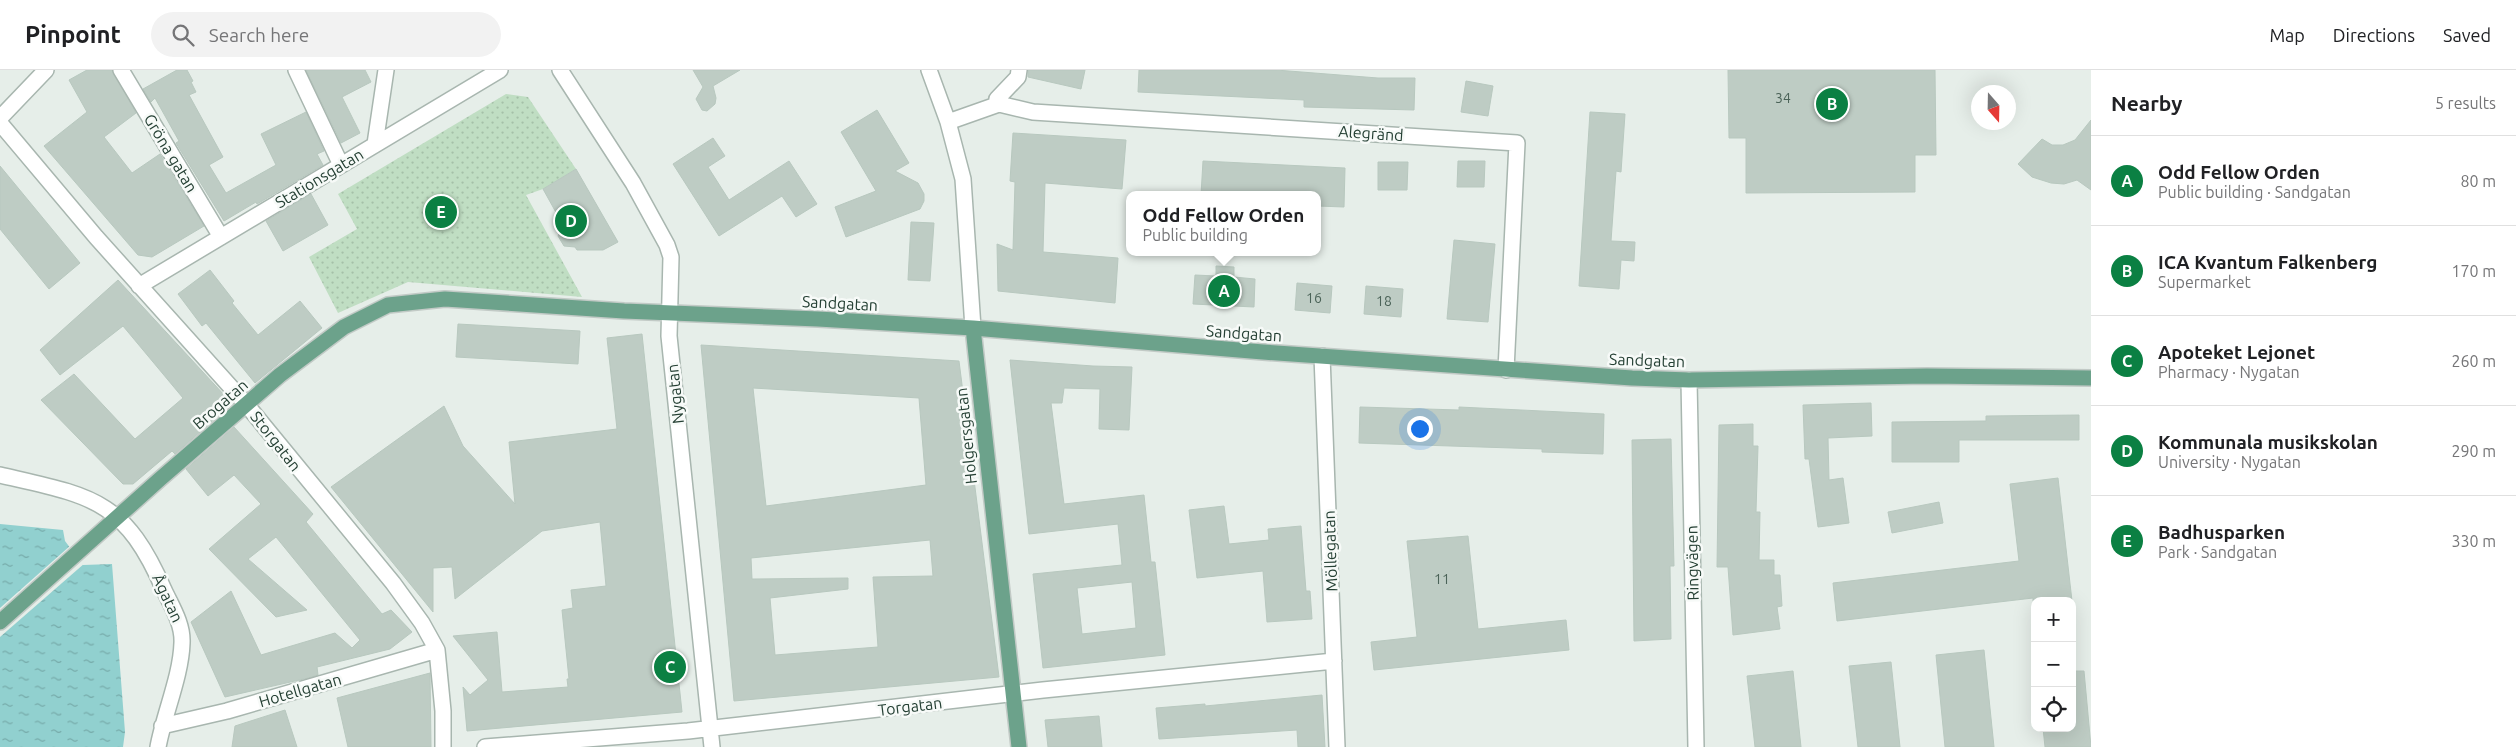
<!DOCTYPE html>
<meta charset="utf-8">
<style>
body{margin:0;font-family:Ubuntu,sans-serif;background:#f2f2f2;color:#202124}
.controls{position:absolute;right:15px;bottom:15px;display:grid;overflow:hidden;border-radius:10px;box-shadow:0 5px 20px #0002}
.controls button{width:45px;height:45px;display:grid;place-items:center;padding:0;border:0;border-bottom:1px solid #e0e0e0;background:#fff;color:#202124;font:25px sans-serif}
.compass{position:absolute;left:1971px;top:15px;width:45px;height:45px;border-radius:50%;background:#fff;box-shadow:0 5px 20px #0002;rotate:160deg}
.you{position:absolute;left:1419px;top:358px;width:18px;height:18px;margin:-12px;border:4px solid #fff;border-radius:50%;background:#1a73e8;box-shadow:0 0 0 8px #1a73e833}
.badge{display:grid;place-items:center;width:32px;height:32px;border-radius:50%;background:#0b8043;color:#fff;font-size:16px;font-weight:700}
.pin{position:absolute;translate:-50% -50%;border:2px solid #fff;box-shadow:0 1px 5px #0006}
.popup{position:absolute;left:1126px;top:121px;width:195px;height:65px;box-sizing:border-box;display:grid;place-content:center;border-radius:10px;background:#fff;filter:drop-shadow(0 1px 4px #0005);font-size:16px;white-space:nowrap;color:#757577}
.popup b{font-size:19px;color:#202124}
.popup::after{content:'';position:absolute;left:50%;top:100%;margin-left:-10px;border:10px solid transparent;border-top-color:#fff}
.list{margin:0;padding:0;list-style:none}
h2{display:flex;justify-content:space-between;align-items:center;height:65px;margin:0;padding:0 20px;font-size:21px}
h2 small{font-size:16px;font-weight:400;color:#757577}
.list li{display:grid;grid-template-columns:32px 1fr auto;gap:15px;align-items:center;box-sizing:border-box;height:90px;padding:0 20px;border-top:1px solid #e0e0e0}
.list b{display:block;font-size:19px;white-space:nowrap}
.list p{margin:0;font-size:16px;white-space:nowrap;color:#757577}
.list em{font-size:16px;font-style:normal;color:#757577}
.icon{flex:none;width:28px;height:28px;fill:none;stroke:currentColor;stroke-width:2;stroke-linecap:round;stroke-linejoin:round}
.map{position:relative;flex:none;width:2091px;height:677px;overflow:hidden}
header{display:flex;align-items:center;gap:30px;box-sizing:border-box;height:70px;padding:0 25px;background:#fff;border-bottom:1px solid #e0e0e0}
header strong{font-size:24px}
nav{display:flex;gap:28px;margin-inline-start:auto;font-size:18px}
.search{width:350px;height:45px;background:#f2f2f2;display:flex;align-items:center;gap:12px;box-sizing:border-box;padding:0 18px;border-radius:28px;color:#757577;font-size:19px}
main{display:flex}
aside{flex:1;background:#fff}
.map>svg:first-child{display:block}
.green{fill:url(#green-dots)}
.water{fill:url(#water-ripples)}
.pier{fill:#e6eee9}
.building{fill:#beccc4;stroke:#b8c8bf;fill-rule:evenodd}
.lines{fill:none;stroke-linecap:round;stroke-linejoin:round}
.minor-casing{stroke:#a8b6af;stroke-width:18}
.major-casing{stroke:#c2cac6;stroke-width:18}
.minor{stroke:#fff;stroke-width:15}
.major{stroke:#6ca28b;stroke-width:15}
.labels{text-anchor:middle;stroke-width:5;stroke-linejoin:round;paint-order:stroke}
.number-label{font-size:14px;fill:#4b6358}
.street-label{font-size:16px;fill:#254034;stroke:#f7faf8}
</style>
<header>
<strong>Pinpoint</strong>
<div class="search"><svg class="icon" aria-label="search" viewBox="0 0 24 24"><circle cx="10" cy="10" r="6"/><path d="M15 15l6 6"/></svg>Search here</div>
<nav><a>Map</a><a>Directions</a><a>Saved</a></nav>
</header>
<main>
<div class="map">
<svg width="2091" height="677" viewBox="0 0 2091 677">
<defs>
<pattern id="green-dots" width="8" height="8" patternUnits="userSpaceOnUse" patternTransform="scale(1.25)"><rect width="8" height="8" fill="#c0dec3"/><path d="M2 2h.1M6 6h.1" fill="none" stroke="#a5c0a8" stroke-width="1.8" stroke-linecap="round"/></pattern>
<pattern id="water-ripples" width="26" height="14" patternUnits="userSpaceOnUse" patternTransform="scale(1.25)"><rect width="26" height="14" fill="#91d0cf"/><path d="M2 4q2-2 4 0t4 0M15 11q2-2 4 0t4 0" fill="none" stroke="#76aaa9"/></pattern>
</defs>
<rect width="100%" height="100%" fill="#e6eee9"/>
<path class="green" d="M506,24L528,27L576,99L543,119L526,125L582,227L408,212L338,243L309,187L357,159L338,124Z"/>
<path class="water" d="M0,454L63,460L65,471L83,495L112,494L125,662L123,677H0Z"/>
<path class="pier" d="M71,475L85,493L0,567V538Z"/>
<path class="building" d="M87,0H112L136,43L104,67L132,103L160,84L204,156L152,187L138,185L44,76L87,42L69,10Z
M177,0H187L193,11L191,12L196,22L189,25L223,87L209,95L226,123L276,95L261,64L306,42L324,81L317,84L323,95L257,134L256,132L224,151L176,73L179,71L155,28L151,32L143,19Z
M306,0H365L371,12L342,27L360,63L341,73Z
M693,0H740L713,16L716,28L715,34L707,41L702,40L696,29L703,17Z
M1028,0H1085L1081,19L1028,7Z
M1139,0H1276L1378,8H1415L1414,40L1304,37V30L1138,22Z
M1728,0H1935L1936,85H1915V122L1746,123V68H1729Z
M1466,11L1493,16L1488,46L1461,42Z
M877,40L909,93L895,101L918,113L924,124V131L920,139L846,167L835,137L876,121L841,62Z
M1590,42L1625,44L1621,102L1616,101L1611,171L1635,172L1634,191L1621,190L1619,219L1579,216Z
M2091,50V120L2077,110L2064,114L2051,113L2032,107L2018,94L2042,69L2052,75H2063L2075,70Z
M1013,63L1126,70L1122,119L1045,113L1043,182L1118,188L1115,233L998,221L997,174L1013,180L1015,112L1010,111Z
M713,68L725,86L708,97L729,130L789,91L817,134L796,147L782,126L719,166L673,94Z
M1203,91L1345,98L1344,137L1318,136V125H1201Z
M1458,91H1485L1484,117H1457Z
M1378,92H1408L1407,120H1378Z
M0,96L80,193L49,219L0,159Z
M576,99L618,172L603,180H577L575,177L564,176L558,166L563,155L543,119Z
M311,124L328,155L283,181L266,151Z
M911,152L934,153L930,211L908,210Z
M1454,170L1495,174L1488,252L1447,249Z
M1216,196L1234,197V207L1255,209L1254,237L1193,234L1195,205L1216,206Z
M210,200L234,231L232,233L258,265L300,231L322,258L255,313L206,253L202,256L178,224Z
M118,210L226,327V339L175,384L172,381L133,414H123L41,330L74,304L135,369L183,328L123,256L60,305L40,280Z
M1297,213L1332,216L1330,243L1295,240Z
M1366,216L1403,219L1401,247L1364,244Z
M458,254L580,261L578,294L456,287Z
M642,264L682,642L467,661L463,617L470,625L488,610L453,566L497,562L502,622L568,617L567,609H569L562,540L573,538L571,520L606,516L600,452L542,461L455,529L452,497L433,498V542L331,417L444,336L463,376L515,434L509,372L617,359L607,268Z
M701,275L959,291L999,607L734,631ZM753,318L919,328L926,415L766,436ZM930,470L933,506L873,507L878,577L775,585L770,528L848,519V508L752,509L751,488Z
M1010,290L1093,296L1132,297L1129,360L1099,359L1100,319L1064,318L1062,333H1051L1064,434L1144,425L1151,492H1155L1165,585L1043,598L1033,504L1122,495L1118,454L1029,464ZM1132,512L1136,558L1082,564L1077,518Z
M1871,333L1872,366L1828,368L1829,410L1843,408L1849,453L1818,457L1809,389H1805L1803,335Z
M1360,337L1459,340V337L1604,344L1603,384L1542,382V379L1359,373Z
M2079,345V370H1959V392H1892V352L1986,351V346Z
M1753,354V376H1758L1756,442H1760L1759,490H1774V505H1780L1782,536L1777,537L1780,559L1733,565L1728,497H1717L1719,355Z
M234,357L313,444L306,452L382,544L391,540L412,562L390,579L317,597L318,605L308,608L225,627L191,552L231,521L261,585L335,563L352,578L360,570L276,467L248,489L307,540L276,547L209,479L261,434L234,405L208,426L186,399Z
M1671,369L1674,496H1670L1671,569L1634,571L1632,370Z
M2058,408L2072,531H2033V528L1837,551L1833,513L2019,491L2010,414Z
M1939,432L1943,453L1892,463L1888,442Z
M1224,436L1229,474L1269,470L1268,459L1301,456L1306,521H1310L1312,549L1267,552L1263,501L1197,508L1189,440Z
M1468,466L1478,559L1566,550L1569,580L1374,600L1371,572L1417,567L1407,471Z
M1984,580L1994,677H1945L1936,585Z
M1891,592L1900,677H1858L1849,596Z
M1793,601L1801,677H1755L1747,606Z
M2072,601H2084L2091,677H2045L2043,658H2072Z
M430,603L431,677H348L337,628Z
M1322,625L1325,677H1298L1297,660L1159,669L1156,638L1205,634V636Z
M285,640L297,677H232L235,656Z
M1099,646L1102,677H1048L1045,650Z"/>
<g class="lines">
<g class="minor-casing">
<path id="minor" d="M121,0L221,167
M296,0L341,95
M560,0L633,113L667,175L671,187L669,266L712,677
M929,0L948,52L963,109L973,258
M999,34L1033,42L1517,73L1506,300
M0,48L46,0
M948,52L999,34L997,29L1018,7L1019,0
M0,53L96,167L246,334L393,513L422,553L437,580L443,641V677
M375,74L386,0
M139,216L500,0
M1322,286L1337,677
M1689,310L1696,677
M0,405C91,426 124,428 164,520C172,537 183,554 182,573C181,606 164,644 158,677
M162,656L227,641L437,580
M485,677L688,661L1043,620L1334,591"/>
</g>
<g class="major-casing">
<path id="major" d="M973,258L1019,677
M0,552L160,409L280,305L344,257L388,235L445,229L624,241L818,249L973,258L1263,282L1632,308L1689,310L1927,306L2091,308"/>
</g>
<use href="#minor" class="minor"/>
<use href="#major" class="major"/>
</g>
<g class="labels">
<g class="number-label">
<text x="1783" y="33">34</text>
<text x="1314" y="233">16</text>
<text x="1384" y="236">18</text>
<text x="1442" y="514">11</text>
</g>
<g class="street-label">
<text transform="translate(1371 63) rotate(4)" y="6">Alegränd</text>
<text transform="translate(171 83) rotate(59)" y="6">Gröna gatan</text>
<text transform="translate(319 108) rotate(-31)" y="6">Stationsgatan</text>
<text transform="translate(840 233) rotate(3)" y="6">Sandgatan</text>
<text transform="translate(1244 263) rotate(4)" y="6">Sandgatan</text>
<text transform="translate(1647 290) rotate(2)" y="6">Sandgatan</text>
<text transform="translate(675 324) rotate(-96)" y="6">Nygatan</text>
<text transform="translate(220 334) rotate(-41)" y="6">Brogatan</text>
<text transform="translate(966 366) rotate(-96)" y="6">Holgersgatan</text>
<text transform="translate(276 371) rotate(52)" y="6">Storgatan</text>
<text transform="translate(1330 481) rotate(-92)" y="6">Möllegatan</text>
<text transform="translate(1692 493) rotate(-91)" y="6">Ringvägen</text>
<text transform="translate(168 528) rotate(65)" y="6">Ågatan</text>
<text transform="translate(300 620) rotate(-16)" y="6">Hotellgatan</text>
<text transform="translate(910 636) rotate(-7)" y="6">Torgatan</text>
</g>
</g>
</svg>
<div class="controls">
<button>+</button>
<button>−</button>
<button><svg class="icon" aria-label="locate" viewBox="0 0 24 24"><circle cx="12" cy="12" r="6"/><path d="M12 2v4M12 18v4M2 12h4M18 12h4"/></svg></button>
</div>
<svg class="compass" viewBox="-18 -18 36 36"><path d="M0-13l5 13h-10z" fill="#e53935"/><path d="M0 13l5-13h-10z" fill="#757577"/></svg>
<div class="you"></div>
<div class="pin badge" style="left:1224px;top:221px">A</div>
<div class="popup"><b>Odd Fellow Orden</b>Public building</div>
<div class="pin badge" style="left:1832px;top:34px">B</div>
<div class="pin badge" style="left:670px;top:597px">C</div>
<div class="pin badge" style="left:571px;top:151px">D</div>
<div class="pin badge" style="left:441px;top:142px">E</div>
</div>
<aside>
<h2>Nearby<small>5 results</small></h2>
<ul class="list">
<li><span class="badge">A</span><div><b>Odd Fellow Orden</b><p>Public building · Sandgatan</p></div><em>80 m</em></li>
<li><span class="badge">B</span><div><b>ICA Kvantum Falkenberg</b><p>Supermarket</p></div><em>170 m</em></li>
<li><span class="badge">C</span><div><b>Apoteket Lejonet</b><p>Pharmacy · Nygatan</p></div><em>260 m</em></li>
<li><span class="badge">D</span><div><b>Kommunala musikskolan</b><p>University · Nygatan</p></div><em>290 m</em></li>
<li><span class="badge">E</span><div><b>Badhusparken</b><p>Park · Sandgatan</p></div><em>330 m</em></li>
</ul>
</aside>
</main>
